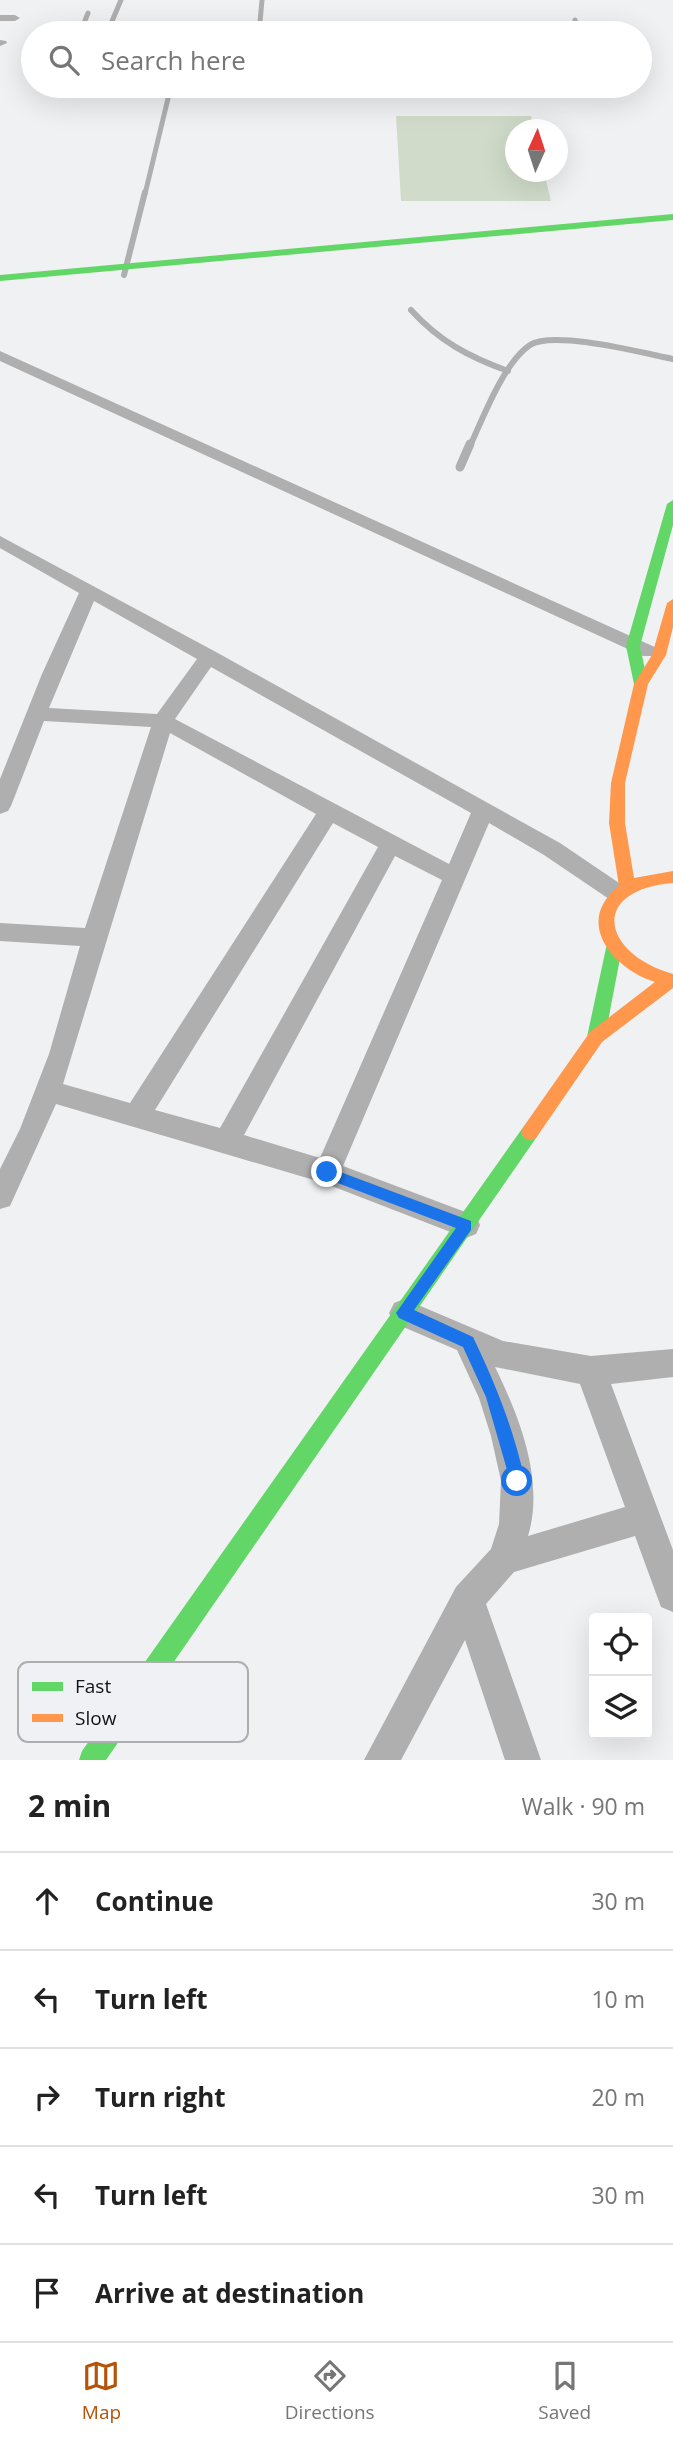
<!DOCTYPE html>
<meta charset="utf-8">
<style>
body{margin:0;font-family:"Open Sans",sans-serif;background:#f2f2f2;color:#222}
.controls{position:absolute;right:21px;bottom:21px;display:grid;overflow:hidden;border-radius:7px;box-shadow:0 7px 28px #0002}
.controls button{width:63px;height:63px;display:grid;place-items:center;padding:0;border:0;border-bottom:2px solid #e0e0e0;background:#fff;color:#222;font:35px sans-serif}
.compass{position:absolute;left:505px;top:119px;width:63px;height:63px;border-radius:50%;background:#fff;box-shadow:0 7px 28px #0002;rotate:3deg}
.stop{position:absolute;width:21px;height:21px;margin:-16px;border:5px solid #1a73e8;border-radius:50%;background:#fff}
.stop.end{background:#1a73e8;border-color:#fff;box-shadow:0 2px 7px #0008}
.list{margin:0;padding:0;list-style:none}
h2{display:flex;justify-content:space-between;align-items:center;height:91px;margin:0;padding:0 28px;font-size:30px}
h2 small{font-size:23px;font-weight:400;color:#767676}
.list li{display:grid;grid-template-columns:46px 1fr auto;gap:21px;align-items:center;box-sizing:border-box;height:98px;padding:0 28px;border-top:2px solid #e0e0e0}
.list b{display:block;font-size:26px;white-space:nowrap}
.list em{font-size:23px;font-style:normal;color:#767676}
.icon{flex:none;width:38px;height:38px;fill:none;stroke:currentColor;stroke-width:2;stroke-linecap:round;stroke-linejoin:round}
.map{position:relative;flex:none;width:673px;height:1760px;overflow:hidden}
.search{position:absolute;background:#fff;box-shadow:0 7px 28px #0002;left:21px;right:21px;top:21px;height:77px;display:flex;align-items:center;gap:18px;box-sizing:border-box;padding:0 24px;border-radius:38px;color:#767676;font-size:26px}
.sheet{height:581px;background:#fff}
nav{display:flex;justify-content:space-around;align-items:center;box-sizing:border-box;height:98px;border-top:2px solid #e0e0e0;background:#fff;font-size:19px;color:#767676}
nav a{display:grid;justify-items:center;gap:4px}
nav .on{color:#b45309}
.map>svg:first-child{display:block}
.green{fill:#d0dcc9}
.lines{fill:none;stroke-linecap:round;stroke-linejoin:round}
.lane-far2{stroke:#afafaf;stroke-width:5}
.lane-far1{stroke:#afafaf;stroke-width:6}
.lane{stroke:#afafaf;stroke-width:9}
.street{fill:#afafaf;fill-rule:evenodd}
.fast{fill:#63d668;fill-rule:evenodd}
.slow{fill:#ff974d;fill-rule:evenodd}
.route{fill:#1a73e8}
.key{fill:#eff1f4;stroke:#acaeb0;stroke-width:2}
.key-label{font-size:19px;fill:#111213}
</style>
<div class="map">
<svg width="673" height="1760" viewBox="0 0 673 1760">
<rect width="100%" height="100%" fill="#f0f1f3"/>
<path class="green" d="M396,116H531L534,129L516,130V172H544L551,201H401Z"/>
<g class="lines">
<path class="lane-far2" d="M575,20L577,33
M80,33L88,13
M107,33L121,0
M259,33L262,0
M145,194L171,86"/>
<path class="lane-far1" d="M124,275L145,192
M411,310C439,341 469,357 508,371
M470,446C483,418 504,362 530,345C554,330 643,353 673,359"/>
<path class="lane" d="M460,467L470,444"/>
<path class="street" d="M0,15H15L20,18L15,21H0Z
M0,40L6,41L7,43L0,46Z
M0,351L657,648L660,652L657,656H643L0,361Z
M0,536L216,652L560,843L625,887L628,893L625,899L617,901L609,899L544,855L489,823L343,1166L476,1216L480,1225L476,1234L466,1238L324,1183L56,1104L10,1206L0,1209V1169L20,1129L49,1054L80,946L0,941V923L85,928L151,727L44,721L11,806L8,811L0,814V779L42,674L79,593L0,548ZM94,601L197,659L157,714L49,708ZM211,667L471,813L449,864L175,719ZM170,733L316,814L130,1103L63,1084ZM333,823L378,847L220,1128L155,1110ZM395,856L442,880L320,1158L244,1135Z
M404,1299L503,1341L591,1356L673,1349V1377L611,1384L673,1550V1612L661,1607L635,1536L514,1572L486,1604L541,1760H505L465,1640L401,1760H364L456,1587L491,1549L499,1524L501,1481L491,1436L479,1398L457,1350L394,1323L389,1313L394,1303ZM495,1367L580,1384L625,1507L528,1536C545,1480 519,1416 495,1367Z"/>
<path class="fast" d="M673,214V220L0,281V275Z
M673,500V525L640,646L648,684L641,688L634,684L626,646L667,504Z
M614,942L620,944L622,948L605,1037L602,1042L596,1044L590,1042L587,1037L606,948L608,944Z
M530,1124L536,1126L539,1132L536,1138L106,1760H79L82,1751L524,1126Z"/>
<path class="slow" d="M673,599V627L666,655L648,684L625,783V823L634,878L673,871V883C588,890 602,954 673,974V988L602,1042L536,1138L530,1140L524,1138L521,1132L524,1126L590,1032L655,982C613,969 573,922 619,886L609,823L611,783L634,684L652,655L667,603Z"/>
</g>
<path class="route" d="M327,1167L471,1221V1230L414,1310L473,1337C496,1385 514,1430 525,1481L523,1487L517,1489L512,1487L486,1397L463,1347L399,1318L396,1313L456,1228L322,1177V1168Z"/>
<rect x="18" y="1662" width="230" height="80" rx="10" class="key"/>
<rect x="32" y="1682" width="31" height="9" fill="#63d668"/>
<rect x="32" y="1714" width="31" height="8" fill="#ff974d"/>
<g class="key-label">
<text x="75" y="1693">Fast</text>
<text x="75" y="1725">Slow</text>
</g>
</svg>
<div class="controls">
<button><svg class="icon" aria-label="locate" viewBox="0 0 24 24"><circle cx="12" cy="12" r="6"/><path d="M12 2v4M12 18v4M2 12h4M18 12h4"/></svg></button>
<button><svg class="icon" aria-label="layers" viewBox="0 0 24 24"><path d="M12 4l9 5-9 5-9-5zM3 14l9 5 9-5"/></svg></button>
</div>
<svg class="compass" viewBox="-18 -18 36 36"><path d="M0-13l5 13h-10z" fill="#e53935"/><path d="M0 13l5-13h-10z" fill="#767676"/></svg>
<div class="stop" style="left:517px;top:1481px"></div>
<div class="stop end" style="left:327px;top:1172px"></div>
<div class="search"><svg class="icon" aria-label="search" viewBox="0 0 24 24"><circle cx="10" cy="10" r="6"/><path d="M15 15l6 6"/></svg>Search here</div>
</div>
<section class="sheet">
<h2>2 min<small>Walk · 90 m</small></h2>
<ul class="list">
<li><svg class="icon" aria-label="ahead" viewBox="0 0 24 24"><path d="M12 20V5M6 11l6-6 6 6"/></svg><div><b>Continue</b></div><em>30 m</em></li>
<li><svg class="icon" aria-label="left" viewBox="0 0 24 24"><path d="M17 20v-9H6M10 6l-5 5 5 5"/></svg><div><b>Turn left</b></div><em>10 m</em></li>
<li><svg class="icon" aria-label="right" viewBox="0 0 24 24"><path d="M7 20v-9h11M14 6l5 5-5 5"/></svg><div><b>Turn right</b></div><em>20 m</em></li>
<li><svg class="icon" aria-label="left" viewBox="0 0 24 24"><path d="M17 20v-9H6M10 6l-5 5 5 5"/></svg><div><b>Turn left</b></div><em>30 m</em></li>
<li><svg class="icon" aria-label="arrive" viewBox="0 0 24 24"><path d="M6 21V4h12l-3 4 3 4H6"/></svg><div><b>Arrive at destination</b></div></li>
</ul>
</section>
<nav>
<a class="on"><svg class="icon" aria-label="map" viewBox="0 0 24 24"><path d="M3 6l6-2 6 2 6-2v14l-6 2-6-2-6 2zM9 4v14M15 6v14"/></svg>Map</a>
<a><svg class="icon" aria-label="directions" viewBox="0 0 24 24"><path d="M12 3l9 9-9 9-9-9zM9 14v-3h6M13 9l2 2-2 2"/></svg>Directions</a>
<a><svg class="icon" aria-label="saved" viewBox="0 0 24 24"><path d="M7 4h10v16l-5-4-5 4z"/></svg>Saved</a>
</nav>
